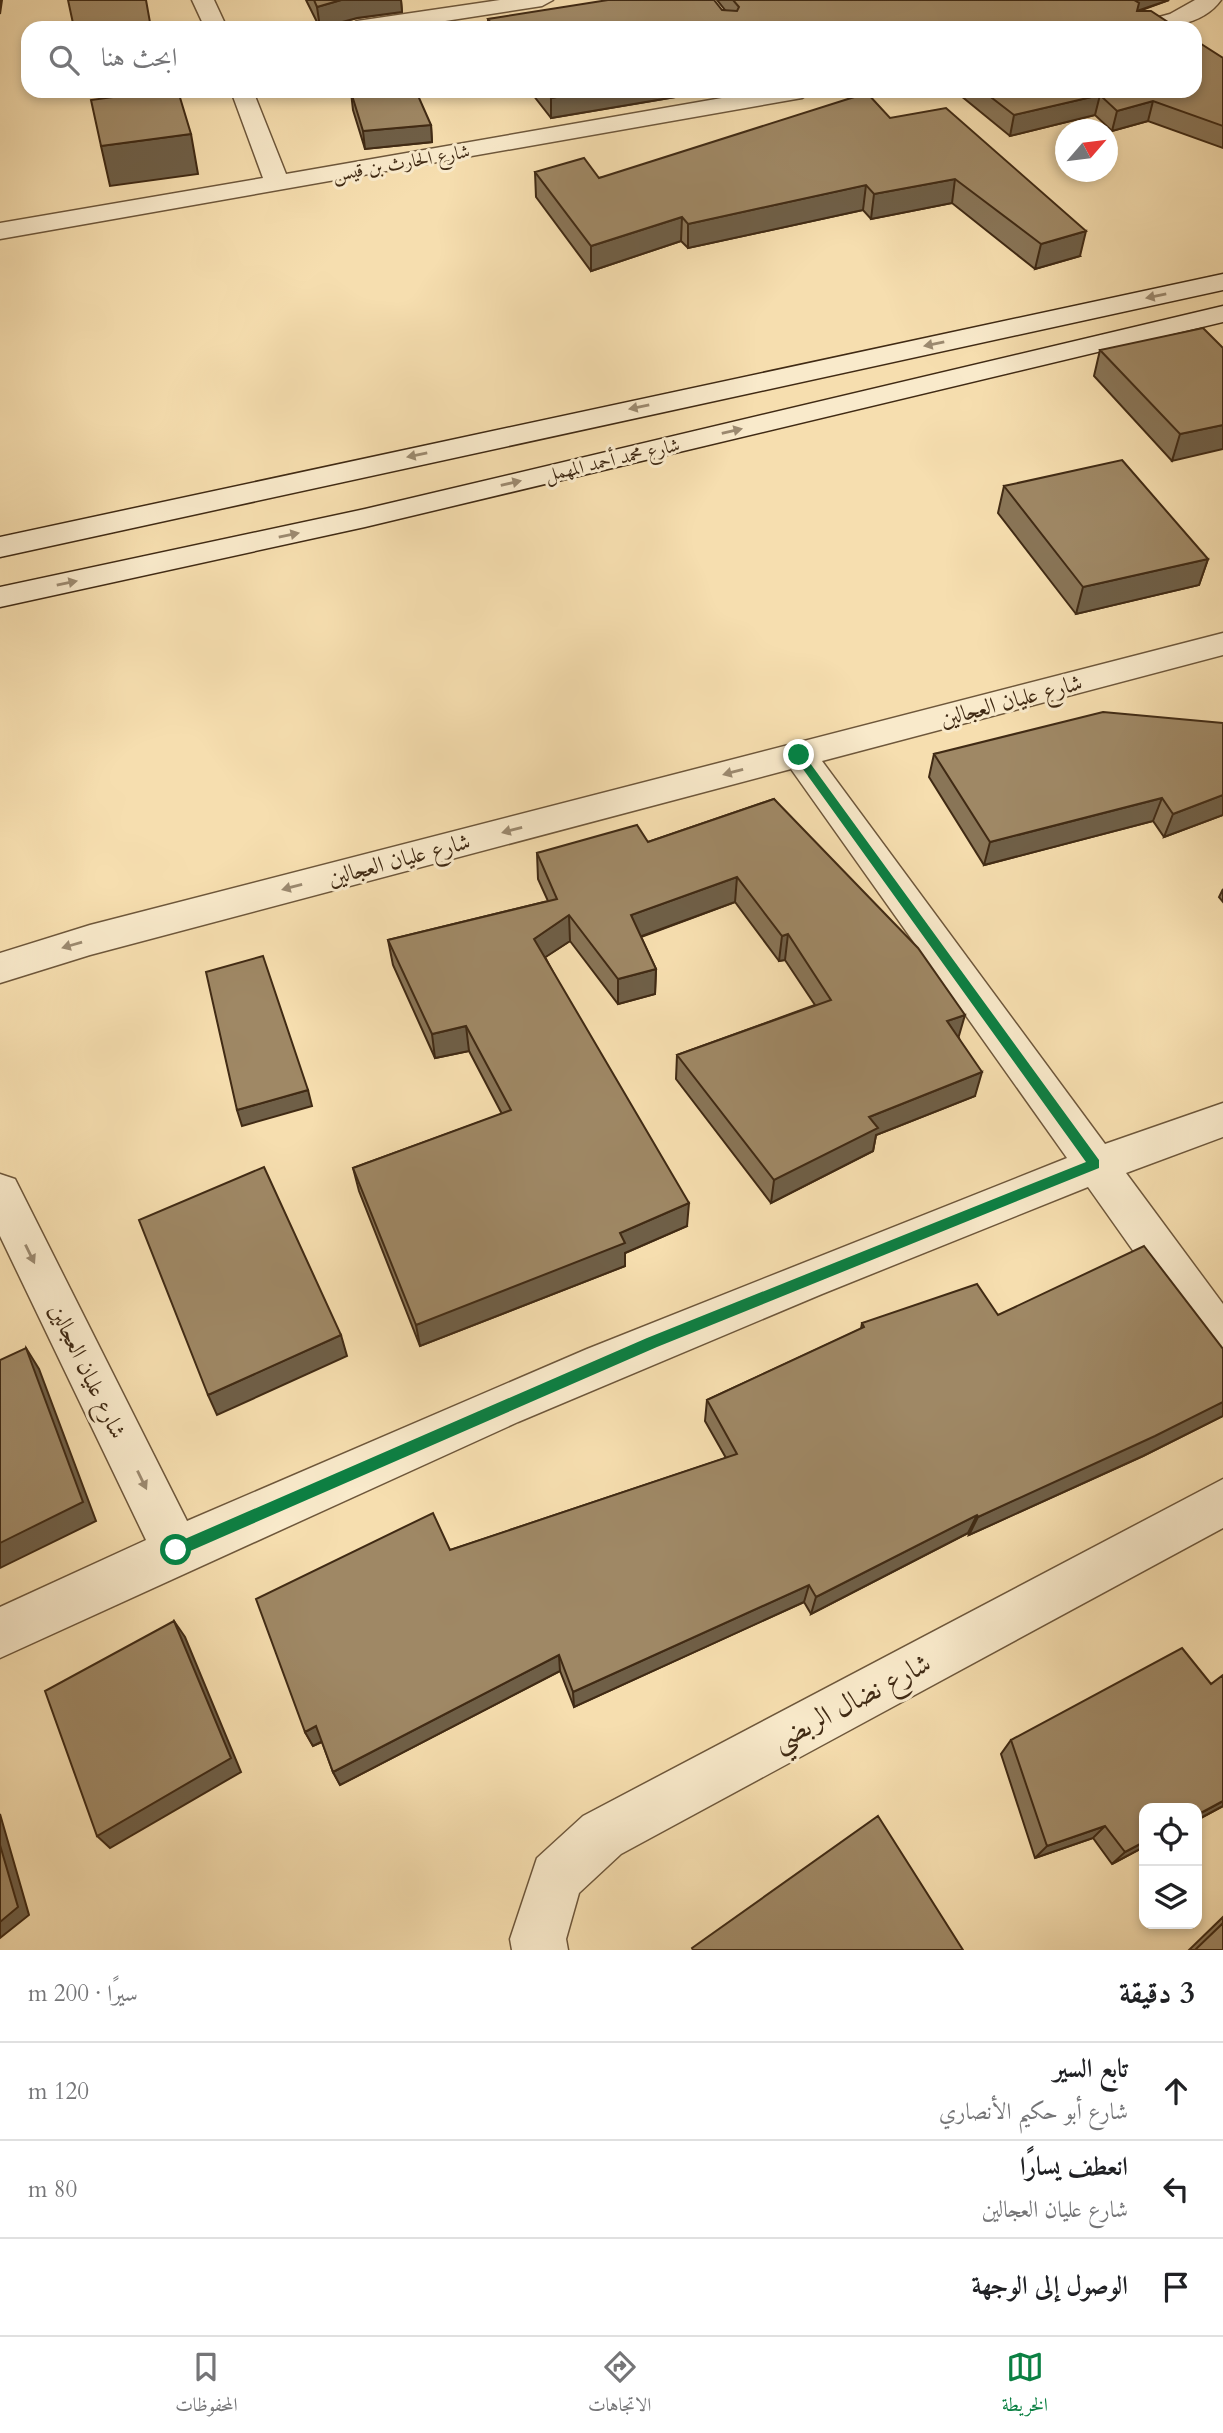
<!DOCTYPE html>
<html lang="ar">
<meta charset="utf-8">
<style>
body{margin:0;font-family:Cardo,Amiri,serif;background:#f2f2f2;color:#202124;direction:rtl}
.controls{position:absolute;right:21px;bottom:21px;display:grid;overflow:hidden;border-radius:14px;box-shadow:0 4px 10px #0003}
.controls button{width:63px;height:63px;display:grid;place-items:center;padding:0;border:0;border-bottom:2px solid #e0e0e0;background:#fff;color:#202124;font:35px sans-serif}
.compass{position:absolute;left:1055px;top:119px;width:63px;height:63px;border-radius:50%;background:#fff;box-shadow:0 4px 10px #0003;rotate:62deg}
.stop{position:absolute;width:21px;height:21px;margin:-16px;border:5px solid #0b8043;border-radius:50%;background:#fff}
.stop.end{background:#0b8043;border-color:#fff;box-shadow:0 2px 7px #0008}
.list{margin:0;padding:0;list-style:none}
h2{display:flex;justify-content:space-between;align-items:center;height:91px;margin:0;padding:0 28px;font-size:30px}
h2 small{font-size:23px;font-weight:400;color:#757577}
.list li{display:grid;grid-template-columns:46px 1fr auto;gap:21px;align-items:center;box-sizing:border-box;height:98px;padding:0 28px;border-top:2px solid #e0e0e0}
.list b{display:block;font-size:26px;white-space:nowrap}
.list p{margin:0;font-size:23px;white-space:nowrap;color:#757577}
.list em{font-size:23px;font-style:normal;color:#757577}
.icon{flex:none;width:38px;height:38px;fill:none;stroke:currentColor;stroke-width:2;stroke-linecap:round;stroke-linejoin:round}
.map{position:relative;flex:none;width:1223px;height:1950px;overflow:hidden;direction:ltr}
.search{position:absolute;background:#fff;box-shadow:0 4px 10px #0003;left:21px;right:21px;top:21px;height:77px;display:flex;align-items:center;gap:18px;box-sizing:border-box;padding:0 24px;border-radius:21px;color:#757577;font-size:26px}
.sheet{height:385px;background:#fff}
nav{display:flex;justify-content:space-around;align-items:center;box-sizing:border-box;height:98px;border-top:2px solid #e0e0e0;background:#fff;font-size:19px;color:#757577}
nav a{display:grid;justify-items:center;gap:4px}
nav .on{color:#0b8043}
.map>svg:first-child{display:block}
.lines{fill:none;stroke-linecap:round;stroke-linejoin:round}
.minor-casing{stroke:#6e573b;stroke-width:3}
.secondary-casing{stroke:#402a14;stroke-width:3}
.minor{fill:#f9eacb;fill-rule:evenodd}
.secondary{fill:#f9eacb;fill-rule:evenodd}
.wall{fill:#897557;stroke:#402a14;stroke-width:2}
.shaded-wall{fill:#6f5f47;stroke:#402a14;stroke-width:2}
.building{fill:#9f8865;stroke:#402a14;stroke-width:2}
.oneway{fill:#9c8a70}
.route{fill:#0b8043}
.labels{text-anchor:middle;stroke-width:6;stroke-linejoin:round;paint-order:stroke}
.far-street-label{font-size:19px;fill:#402a14;stroke:#f9eacb}
.street-label{font-size:23px;fill:#402a14;stroke:#f9eacb}
.near-street-label{font-size:28px;fill:#402a14;stroke:#f9eacb}
</style>
<div class="map">
<svg width="1223" height="1950" viewBox="0 0 1223 1950">
<rect width="100%" height="100%" fill="#f6deaf"/>
<filter id="stains"><feTurbulence type="fractalNoise" baseFrequency=".00286" numOctaves="4"/><feColorMatrix values="0 0 0 0 .2 0 0 0 0 .09 0 0 0 0 .02 0 0 0 .5 -.17"/></filter>
<radialGradient id="worn" r=".72"><stop offset=".6" stop-color="#630" stop-opacity="0"/><stop offset="1" stop-color="#630" stop-opacity=".3"/></radialGradient>
<g class="lines">
<g class="minor-casing">
<path id="minor" d="M192,0H214L227,28H205Z
M500,0H553L542,6L400,28H346L357,21Z
M1195,0H1221C1202,27 1163,28 1134,28L1137,23L1170,14Z
M231,91H253L286,174L762,91H813L802,98L0,239V223L263,178Z
M1223,633V655L822,761L1105,1144L1223,1103V1137L1126,1173L1223,1304V1361L1207,1355L1088,1187L822,1294L518,1422L0,1658V1607L146,1540L0,1236V1174L15,1179L187,1521L587,1349L1067,1158L791,769L90,955L0,983V953L90,925Z
M1223,1479V1528L621,1854L579,1893L566,1939L568,1950H512L510,1939L537,1858L583,1816Z"/>
</g>
<g class="secondary-casing">
<path id="secondary" d="M1223,274V290L0,557V537Z
M1223,306V322L365,527L0,607V587L365,509Z"/>
</g>
<use href="#minor" class="minor"/>
<use href="#secondary" class="secondary"/>
</g>
<path class="wall" d="M306,0H401L402,12L357,18L320,28Z
M717,0H1169L1139,11L1177,28H488V19L725,10Z
M1223,58V148L1148,121L1112,131L1095,115L1010,136L955,91H1195Z
M530,91H711L551,118Z
M351,92L431,125L432,142L365,149L353,110Z
M890,118L1080,256L1035,269L952,203L871,219L863,210L688,248L681,241L591,271L536,197L535,172L599,178Z
M1223,348L1172,461L1094,376L1100,350Z
M1004,486L1208,559L1199,585L1076,614L998,513Z
M1223,723V815L1164,837L1153,821L984,865L929,777L934,754Z
M774,799L959,1038L975,1096L876,1135L873,1151L771,1203L676,1079L677,1055L815,1005L785,960L779,961L735,902L641,937L656,969L655,994L618,1004L570,941L545,957L687,1226L625,1253V1266L420,1346L359,1191L353,1168L502,1114L469,1051L435,1058L393,965L388,940L548,901L538,879L537,853L648,842Z
M1223,889V902L1219,897Z
M998,1315L1223,1349V1416L1143,1456L969,1535L968,1533L811,1614L804,1602L574,1707L560,1671L340,1785L333,1772L322,1742L313,1746L305,1732L450,1550L726,1458L705,1421L707,1400L861,1329L862,1323Z
M1011,1740L1223,1806L1197,1820V1808L1144,1847L1112,1864L1093,1838L1035,1858L1001,1754Z
M1223,1917V1950H1189Z"/>
<path class="shaded-wall" d="M0,0H2L0,14Z
M341,0H401L402,12L357,18L320,28L317,7Z
M1128,0H1169L1137,11Z
M591,91H711L551,118V98Z
M1100,95L1095,115L1010,136L1014,115Z
M1153,101L1148,121L1112,131L1117,111Z
M431,125L432,142L365,149L363,131Z
M191,134L198,174L110,186L101,146Z
M955,179L952,203L871,219L874,194Z
M866,185L863,210L688,248V224Z
M682,217L681,241L591,271V246Z
M1086,231L1080,256L1035,269L1041,244Z
M1223,425V449L1172,461L1180,434Z
M1208,559L1199,585L1076,614L1083,587Z
M1223,795V815L1164,837L1173,814Z
M1162,798L1153,821L984,865L990,842Z
M737,877L735,902L631,940V915Z
M569,915L570,941L535,964L534,939Z
M788,934L785,960L779,961L782,936Z
M656,969L655,994L618,1004V979Z
M965,1015L958,1039L947,1021Z
M466,1026L469,1051L435,1058L432,1034Z
M982,1072L975,1096L876,1135L873,1151L771,1203L774,1180L869,1117Z
M308,1090L312,1106L242,1126L237,1110Z
M689,1203L687,1226L625,1253V1266L420,1346L416,1325L620,1233Z
M341,1335L347,1356L217,1415L208,1395Z
M26,1348L39,1369L96,1521L0,1568V1543Z
M1223,1402V1416L1143,1456L969,1535L978,1517Z
M977,1515L968,1533L811,1614L816,1597Z
M809,1585L804,1602L574,1707L573,1692Z
M174,1621L185,1637L241,1772L110,1848L97,1836Z
M559,1655L560,1671L340,1785L333,1772Z
M316,1726L323,1741L313,1746L305,1732Z
M1223,1801V1806L1197,1820V1815Z
M0,1814L29,1915L0,1938Z
M1105,1826L1093,1838L1035,1858L1047,1846Z
M1144,1842V1847L1112,1864L1125,1852Z"/>
<path class="building" d="M68,0H146L151,28H74Z
M314,0H341L317,7Z
M608,0H714L722,10L737,11L739,7L733,0H1134L1139,3L1137,11H1151L1177,28H495L488,19Z
M1195,40L1223,58V126L1153,101L1117,111L1100,95L1014,115L983,91H1195Z
M157,91H178L191,134L101,146L91,100Z
M358,91H416L431,125L363,131L351,92Z
M545,91H591L551,98Z
M867,93L890,118L946,108L1086,231L1041,244L955,179L874,194L866,185L688,224L682,217L591,246L535,172L584,158L599,178Z
M1203,328L1223,348V425L1180,434L1100,350Z
M1122,460L1208,559L1083,587L1004,486Z
M1103,712L1223,723V795L1173,814L1162,798L990,842L934,754Z
M774,799L918,948L965,1015L947,1021L982,1072L869,1117L878,1128L774,1180L677,1055L831,1000L788,934L782,936L737,877L631,915L656,969L618,979L569,915L534,939L689,1203L620,1233L625,1243L416,1325L353,1168L511,1110L466,1026L432,1034L388,940L557,899L537,853L637,825L648,842Z
M263,956L308,1090L237,1110L206,972Z
M264,1167L341,1335L208,1395L139,1220Z
M1144,1246L1223,1349V1402L1155,1436L978,1517L977,1515L816,1597L809,1585L573,1692L559,1655L333,1772L316,1726L305,1732L256,1599L433,1513L450,1550L737,1454L707,1400L864,1327L862,1323L977,1284L998,1315Z
M26,1348L83,1502L0,1543V1360Z
M174,1621L231,1758L97,1836L45,1691Z
M1182,1648L1211,1684L1223,1675V1801L1197,1815V1808H1144V1842L1125,1852L1105,1826L1047,1846L1011,1740Z
M878,1816L963,1950H693L692,1948Z
M0,1845L18,1907L0,1922Z
M1223,1923V1950H1195Z"/>
<defs><path id="oneway-solid" d="M-6-.8H1V-3.2L6.5 0L1 3.2V.8H-6Z" transform="scale(1.75)"/></defs>
<g class="oneway">
<use href="#oneway-solid" transform="translate(1156 296) rotate(168)"/>
<use href="#oneway-solid" transform="translate(934 344) rotate(168)"/>
<use href="#oneway-solid" transform="translate(639 407) rotate(168)"/>
<use href="#oneway-solid" transform="translate(732 431) rotate(-13)"/>
<use href="#oneway-solid" transform="translate(417 455) rotate(168)"/>
<use href="#oneway-solid" transform="translate(511 483) rotate(-13)"/>
<use href="#oneway-solid" transform="translate(289 535) rotate(-12)"/>
<use href="#oneway-solid" transform="translate(67 583) rotate(-12)"/>
<use href="#oneway-solid" transform="translate(733 772) rotate(165)"/>
<use href="#oneway-solid" transform="translate(512 830) rotate(165)"/>
<use href="#oneway-solid" transform="translate(292 887) rotate(165)"/>
<use href="#oneway-solid" transform="translate(72 945) rotate(164)"/>
<use href="#oneway-solid" transform="translate(30 1254) rotate(64)"/>
<use href="#oneway-solid" transform="translate(142 1480) rotate(64)"/>
</g>
<path class="route" d="M795,752H802L1099,1160V1168L657,1347L181,1555H171V1545L647,1338L1086,1162L795,758Z"/>
<g class="labels">
<g class="far-street-label">
<text transform="translate(401 162) rotate(-10)" y="7">شارع الحارث بن قيس</text>
<text transform="translate(612 459) rotate(-13)" y="7">شارع محمد أحمد المهمل</text>
</g>
<g class="street-label">
<text transform="translate(1011 700) rotate(-15)" y="8">شارع عليان العجالين</text>
<text transform="translate(399 859) rotate(-15)" y="8">شارع عليان العجالين</text>
<text transform="translate(88 1371) rotate(64)" y="8">شارع عليان العجالين</text>
</g>
<g class="near-street-label">
<text transform="translate(851 1701) rotate(-28)" y="10">شارع نضال الربضي</text>
</g>
</g>
<rect width="100%" height="100%" filter="url(#stains)"/>
<rect width="100%" height="100%" fill="url(#worn)"/>
</svg>
<div class="controls">
<button><svg class="icon" aria-label="locate" viewBox="0 0 24 24"><circle cx="12" cy="12" r="6"/><path d="M12 2v4M12 18v4M2 12h4M18 12h4"/></svg></button>
<button><svg class="icon" aria-label="layers" viewBox="0 0 24 24"><path d="M12 4l9 5-9 5-9-5zM3 14l9 5 9-5"/></svg></button>
</div>
<svg class="compass" viewBox="-18 -18 36 36"><path d="M0-13l5 13h-10z" fill="#e53935"/><path d="M0 13l5-13h-10z" fill="#757577"/></svg>
<div class="stop" style="left:176px;top:1550px"></div>
<div class="stop end" style="left:799px;top:755px"></div>
<div class="search"><svg class="icon" aria-label="search" viewBox="0 0 24 24"><circle cx="10" cy="10" r="6"/><path d="M15 15l6 6"/></svg>ابحث هنا</div>
</div>
<section class="sheet">
<h2>3 دقيقة<small>سيرًا · 200 m</small></h2>
<ul class="list">
<li><svg class="icon" aria-label="ahead" viewBox="0 0 24 24"><path d="M12 20V5M6 11l6-6 6 6"/></svg><div><b>تابع السير</b><p>شارع أبو حكيم الأنصاري</p></div><em>120 m</em></li>
<li><svg class="icon" aria-label="left" viewBox="0 0 24 24"><path d="M17 20v-9H6M10 6l-5 5 5 5"/></svg><div><b>انعطف يسارًا</b><p>شارع عليان العجالين</p></div><em>80 m</em></li>
<li><svg class="icon" aria-label="arrive" viewBox="0 0 24 24"><path d="M6 21V4h12l-3 4 3 4H6"/></svg><div><b>الوصول إلى الوجهة</b></div></li>
</ul>
</section>
<nav>
<a class="on"><svg class="icon" aria-label="map" viewBox="0 0 24 24"><path d="M3 6l6-2 6 2 6-2v14l-6 2-6-2-6 2zM9 4v14M15 6v14"/></svg>الخريطة</a>
<a><svg class="icon" aria-label="directions" viewBox="0 0 24 24"><path d="M12 3l9 9-9 9-9-9zM9 14v-3h6M13 9l2 2-2 2"/></svg>الاتجاهات</a>
<a><svg class="icon" aria-label="saved" viewBox="0 0 24 24"><path d="M7 4h10v16l-5-4-5 4z"/></svg>المحفوظات</a>
</nav>
